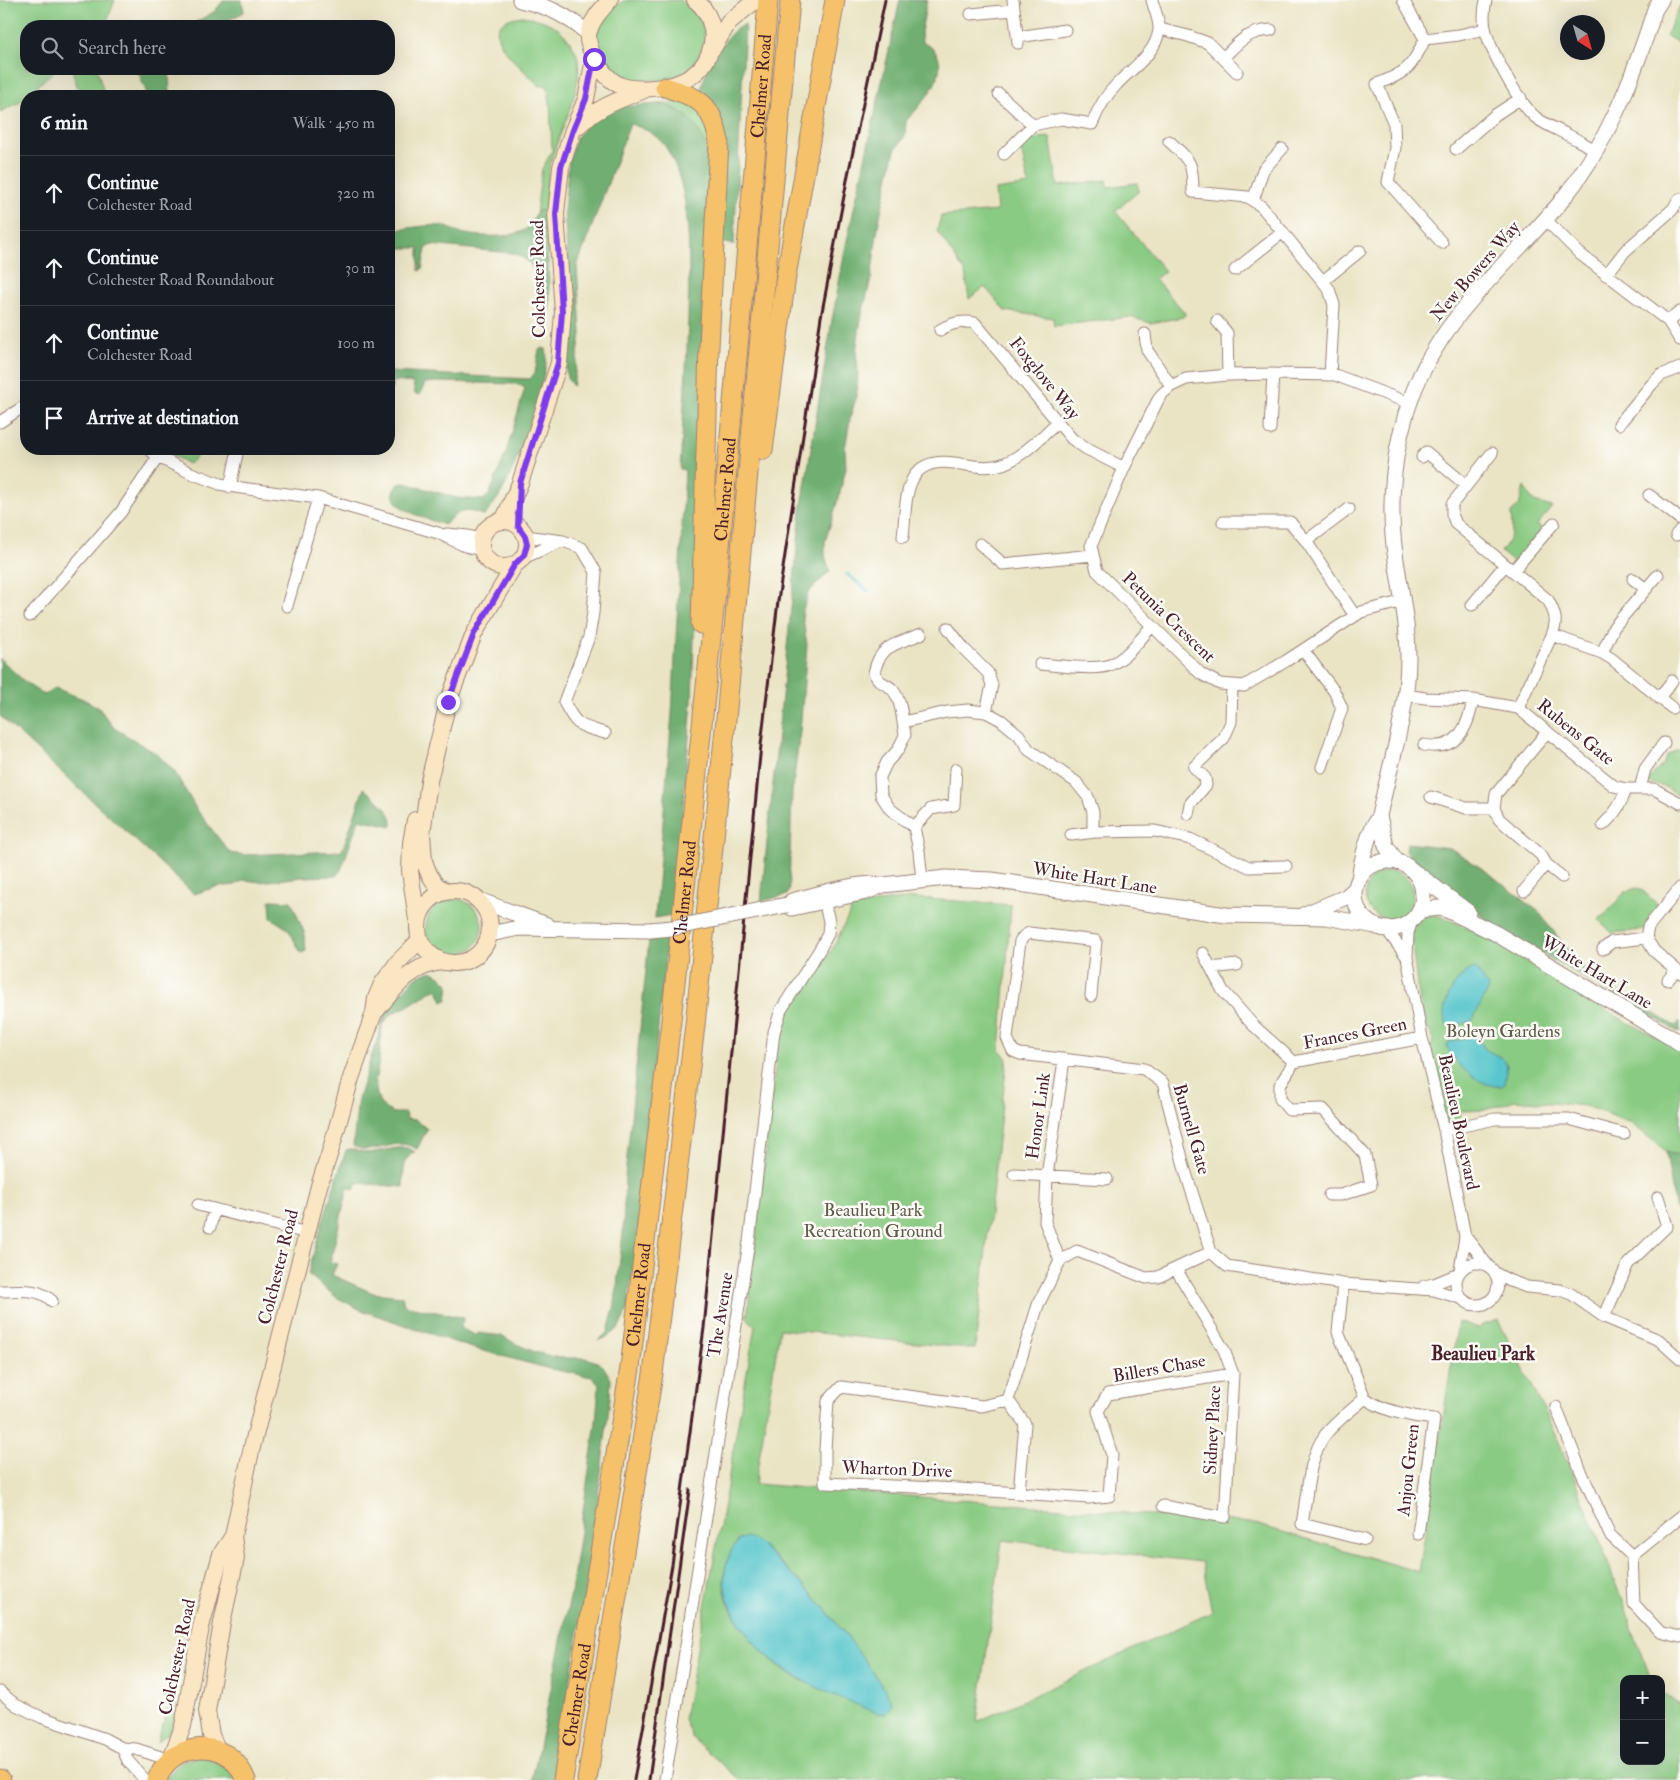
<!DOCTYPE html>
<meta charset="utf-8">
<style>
body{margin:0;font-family:"IM FELL Double Pica",serif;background:#20242c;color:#f1f3f6}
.controls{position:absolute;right:15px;bottom:15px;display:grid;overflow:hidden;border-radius:10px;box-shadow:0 5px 20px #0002}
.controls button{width:45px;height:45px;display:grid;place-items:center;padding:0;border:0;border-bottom:1px solid #363941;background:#171b24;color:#f1f3f6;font:25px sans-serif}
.compass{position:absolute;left:1560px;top:15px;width:45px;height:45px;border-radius:50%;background:#171b24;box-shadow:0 5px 20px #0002;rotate:143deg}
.stop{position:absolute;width:15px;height:15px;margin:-11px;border:4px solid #7c3aed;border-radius:50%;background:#fff}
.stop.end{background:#7c3aed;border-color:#fff;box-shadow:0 1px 5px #0008}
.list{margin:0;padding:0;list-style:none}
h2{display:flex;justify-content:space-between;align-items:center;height:65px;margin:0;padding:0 20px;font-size:21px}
h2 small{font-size:16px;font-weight:400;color:#9ea1a6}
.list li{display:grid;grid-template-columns:32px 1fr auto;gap:15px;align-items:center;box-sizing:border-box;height:75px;padding:0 20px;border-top:1px solid #363941}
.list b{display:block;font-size:19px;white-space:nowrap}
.list p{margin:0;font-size:16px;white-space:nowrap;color:#9ea1a6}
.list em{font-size:16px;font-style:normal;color:#9ea1a6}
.icon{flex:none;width:28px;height:28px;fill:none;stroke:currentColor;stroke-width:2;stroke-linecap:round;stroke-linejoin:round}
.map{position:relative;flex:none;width:1680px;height:1780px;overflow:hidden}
.search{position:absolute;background:#171b24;box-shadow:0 5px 20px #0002;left:20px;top:20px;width:375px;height:55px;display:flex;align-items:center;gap:12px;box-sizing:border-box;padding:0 18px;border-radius:20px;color:#9ea1a6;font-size:19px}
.panel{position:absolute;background:#171b24;box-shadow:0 5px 20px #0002;left:20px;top:90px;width:375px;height:365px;border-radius:20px}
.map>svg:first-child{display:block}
.green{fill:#8acb83;stroke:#6a7557;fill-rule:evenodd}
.forest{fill:#6faf71;stroke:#5c674e}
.water{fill:#58c6cc;stroke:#51727c}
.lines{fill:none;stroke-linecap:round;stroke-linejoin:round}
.stream{stroke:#58c6cc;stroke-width:3}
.minor-casing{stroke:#9a8278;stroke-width:13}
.tertiary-casing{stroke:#9a8278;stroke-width:17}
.secondary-casing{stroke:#9a8278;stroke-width:18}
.primary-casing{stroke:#9a8278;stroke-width:21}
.trunk-casing{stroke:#9a8278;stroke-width:21}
.minor{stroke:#fff;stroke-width:11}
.tertiary{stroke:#fff;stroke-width:15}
.secondary{stroke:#fbe6c4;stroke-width:16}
.primary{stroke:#f5c16b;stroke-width:19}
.trunk{stroke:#f5c16b;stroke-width:19}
.rail{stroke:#4a1f2b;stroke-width:3}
.tertiary-bridge-casing{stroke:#9a8278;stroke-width:17;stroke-linecap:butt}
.tertiary-bridge{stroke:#fff;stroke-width:15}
.route{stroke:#7c3aed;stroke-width:6}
.labels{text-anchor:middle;stroke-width:5;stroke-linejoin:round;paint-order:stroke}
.street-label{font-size:18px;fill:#4a1f2b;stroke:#fdfcf7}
.park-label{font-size:18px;fill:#605b4a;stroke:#fdfcf7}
.neighbourhood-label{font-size:19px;font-weight:bold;fill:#4a1f2b;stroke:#fdfcf7}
</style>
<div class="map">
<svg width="1680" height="1780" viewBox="0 0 1680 1780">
<rect width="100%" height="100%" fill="#fdfcf7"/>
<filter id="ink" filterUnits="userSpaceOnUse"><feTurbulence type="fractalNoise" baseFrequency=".02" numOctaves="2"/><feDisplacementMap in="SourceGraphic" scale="10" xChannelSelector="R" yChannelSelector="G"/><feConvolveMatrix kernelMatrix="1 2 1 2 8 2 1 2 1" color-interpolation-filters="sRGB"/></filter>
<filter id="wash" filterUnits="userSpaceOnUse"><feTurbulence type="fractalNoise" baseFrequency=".0096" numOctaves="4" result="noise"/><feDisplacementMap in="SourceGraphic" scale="20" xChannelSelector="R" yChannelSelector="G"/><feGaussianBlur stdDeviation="1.12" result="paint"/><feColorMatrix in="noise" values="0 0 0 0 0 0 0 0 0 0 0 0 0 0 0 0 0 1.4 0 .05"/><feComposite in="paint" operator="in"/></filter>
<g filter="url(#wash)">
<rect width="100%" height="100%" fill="#eae4c4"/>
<path class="green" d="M0,0H115L107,21L109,26H26V69H56L20,102L0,112Z
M680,0C708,11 713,50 689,69C678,78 664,80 650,80C637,81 628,81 617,74C614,72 609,70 607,68C605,66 604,61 603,58C594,39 593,29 608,13C614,8 619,2 627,0C638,0 667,0 680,0Z
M1680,5V43L1666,36Z
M522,16C542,19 558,24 570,42C572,46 576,51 577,55C586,88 556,136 549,169C546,184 547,202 546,218L544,214L539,210L536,214L542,169L552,151L550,101L547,85L540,86C522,68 465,24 522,16Z
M72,69H97L104,93L92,96H80Z
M677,102L693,103L711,130L713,184L689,118L673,107L657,104Z
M1032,136L1035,141L1039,138L1050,137L1058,186L1107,180L1108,187L1137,183L1139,191L1115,211L1165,271L1155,279L1186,314L1183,317L1151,323L1130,317L1054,326L1053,318L1005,311L985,287L969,299L965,272L937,231L941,216L997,211L995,190L1029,185L1021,150L1023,143Z
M161,449H204L189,464Z
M1524,487L1534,502L1552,507L1537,525L1544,530L1516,564L1501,552C1512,538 1513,531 1511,513L1519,506Z
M1680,749V796L1665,787L1653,784L1647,781L1664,763L1666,756L1676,750Z
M1365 895a24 24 0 1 1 48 0a24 24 0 1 1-48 0Z
M1636,888L1641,889L1659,906L1643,930L1612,933L1599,920L1601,917L1604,916L1625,892Z
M915,898L1011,905L1000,1050L1007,1059L975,1349L780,1329L755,1484L1252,1523L1419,1572L1458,1322L1479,1329L1482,1325L1498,1320L1551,1423L1596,1531L1651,1679H1624V1761H1661V1692L1680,1704V1780H740L692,1738L684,1719L721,1521L755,1326L747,1318L778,1042L785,1018L833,948L852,908L886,901ZM739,1539L755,1540C772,1555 790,1570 805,1587C838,1621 865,1660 891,1700C871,1696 851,1692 831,1688C822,1686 812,1686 805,1682C772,1667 728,1623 724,1585C723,1568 729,1553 739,1539ZM1002,1540L1202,1562L1212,1612L977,1722Z
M426 927a28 28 0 1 1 56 0a28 28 0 1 1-56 0Z
M1431,915L1440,916L1489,938L1623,1020L1680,1048V1215L1675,1206L1666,1151L1631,1123L1586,1106L1515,1100L1485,1110L1460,1111L1458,1121L1447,1123L1430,1050V1045L1433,1042C1432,1033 1425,1026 1423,1017C1417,989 1414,962 1411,934C1415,923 1419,918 1431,915Z
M175,1688L177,1708L171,1731L157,1742Z
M204,1756L226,1764L238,1780H165L181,1761Z"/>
<path class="forest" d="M224,0H242L244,12L218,26H189L214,12Z
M900,0H927L921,32L922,42C925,44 929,46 932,48C955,69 921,105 906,121L905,136L895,150L890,170L878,226L871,279L861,318L856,352L858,372L857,393L850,419L845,449L846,468L839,496L825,542V556L830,571L808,593L802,613L807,645L800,732L792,792L789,890L787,895L761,901L801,511L832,320L846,245Z
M745,24L734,245L720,242L724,178L701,92C701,77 721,43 732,33C735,29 741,27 745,24Z
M137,69H169L170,96H148Z
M657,104C691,110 701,127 709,160L692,702L679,856L672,915L655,918L672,714L685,470L680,469C683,418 687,368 688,317C689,268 694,187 665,146C656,134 644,128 630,124L577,266L581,334L573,386L567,378L566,368L573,332L564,211L569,160L576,139L587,124L616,107Z
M539,210L543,211L546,220L550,306L549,312L546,316L540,314C533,288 545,262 511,253L431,245L426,249L422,269L419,271V248H389V231C405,229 427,224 443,226C449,227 455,232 461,233C478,237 512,239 526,229C533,224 533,216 539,210Z
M542,348L546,349C552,367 517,464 506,484C500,496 492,507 484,516C468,508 456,510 445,525C433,521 398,511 394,498C392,493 396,488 399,484L405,483L457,498L483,500L489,495L506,453L525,388L518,384L438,382L425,383L420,395L415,394L413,383L394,381L392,389L389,388V372L530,379L535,373L539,350Z
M0,658C14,672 27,686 45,695L55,688L83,699L98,707L114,728L157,754L174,771L197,810L230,853L244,855L342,851L364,788C375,800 393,808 392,826L359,819L341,870L336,876L303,877L260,882L244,880L235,885L216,887L194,894L0,716Z
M1407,843L1450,848L1486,871L1538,911L1558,937L1589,974L1675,1026L1680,1022V1033L1501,930L1416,865L1406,851Z
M270,900L291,901L304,932L306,951L301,953L288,929L271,918Z
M667,938L638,1231L627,1312L618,1329L605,1338L598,1341L608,1332L615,1304L623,1232L625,1177L649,940Z
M431,971L440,976L449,985L447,1000L443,1001L437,988L406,1007L395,1012L388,1017L382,1027L379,1060L375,1082L377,1095L380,1103L387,1110L394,1113H405L407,1119L416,1120L427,1129L417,1149C398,1138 388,1149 369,1149C364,1150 358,1148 353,1146L358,1099L385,1014L394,1000L416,977Z
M397,1148H407L415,1152C402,1157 404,1175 403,1187L356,1183L355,1189L348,1188L330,1262L337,1264L332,1275L373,1293L402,1296L404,1305L464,1318L460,1328L477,1336L478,1333L503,1336L514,1343L535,1352L559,1358H586L597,1362L603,1366L611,1379L610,1398L590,1563L554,1780H532L571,1593L596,1422L599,1385L592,1377L546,1368L469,1347L361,1310L336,1297L308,1274L322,1223L346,1150L351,1149L369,1153Z
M1666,1152L1672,1154H1680V1215L1675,1206Z"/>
<path class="water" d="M1476,968L1488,987L1487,992L1472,1021L1448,1027C1435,1012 1457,970 1476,968Z
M1475,1036L1486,1050L1504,1059L1507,1065L1504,1085C1485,1092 1453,1064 1447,1046L1449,1042Z
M745,1537C758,1539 767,1551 776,1559C822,1600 858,1648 891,1700C893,1710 886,1715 877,1713C822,1690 769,1673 737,1619C729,1604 722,1589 725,1571C727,1559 732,1542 745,1537Z"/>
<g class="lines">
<path class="stream" d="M847,574L868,591"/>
</g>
</g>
<g filter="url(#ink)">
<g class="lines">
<g class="minor-casing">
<path id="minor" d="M1013,0L1018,43
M1403,0L1425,39L1459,35L1485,29
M1486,0C1484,9 1483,17 1485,27C1488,47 1519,103 1535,117C1544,124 1556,129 1566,134C1576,139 1586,145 1596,150
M971,14L1013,10
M1160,29L1188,36L1208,43L1237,72
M1018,37L1065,30
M1425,39C1411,69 1407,72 1377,84L1394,124L1395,148L1388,182L1442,243
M1223,58C1240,41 1246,32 1271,30
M999,94L1033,125
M1169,141C1191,162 1193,162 1193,192L1248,197L1262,207L1329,289L1334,305L1330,375
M1456,149L1495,115L1521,98
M1004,154L1033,125L1061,119L1092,124C1098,109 1105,96 1117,84C1132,68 1156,54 1159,30C1160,21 1154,9 1152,0
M1253,201L1263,170L1282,149
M1545,219L1580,254L1668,321L1680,340
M1235,270L1283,232
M1606,275L1625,251L1672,210L1680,199
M1323,281L1360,251
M1217,321L1227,333L1228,375
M1668,321L1680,312
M940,330C951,323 962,320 975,323L1072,439L1085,448L1124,468
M1145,334L1147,350L1171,386
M0,422L26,405
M1619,424L1652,384L1661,375L1680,368
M1270,429L1273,374
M149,449L158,457L191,473L220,484L241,488L318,498L438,533L465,546L481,550
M1492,453L1452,504V514L1456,524L1548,600C1555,613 1558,621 1552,635
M1422,457L1426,452L1466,485
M230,487L238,449
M1649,495L1680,519
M1223,522H1290L1306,541L1355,616
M447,534L468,536L481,539
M1676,535L1680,530
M525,536L563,541L582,548L596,572L593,613L589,637L564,702C577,727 578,725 605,733
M903,537C907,500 902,456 954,463C969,465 985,469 999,465C1020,460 1042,436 1058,422
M1306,541L1349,509
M980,544L1003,564L1093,555
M521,559L562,541
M1513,571L1554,523
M1633,579L1646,589
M1404,601L1361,612L1286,661L1244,686L1220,684L1201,674L1097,571L1091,546L1124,468L1158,400L1161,395L1171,386L1186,379L1228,375L1273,374L1335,375L1409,403
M1472,605L1505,565
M287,606L318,498
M30,616L121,512L158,457
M948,628L965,650L988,673L992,685L986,712
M1303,650L1334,691L1342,708L1322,767
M1602,653L1614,627L1658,575
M1040,664C1056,665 1097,671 1110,665C1127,658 1140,639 1152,626
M1406,695L1425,698L1473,700L1518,708L1614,786L1626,789H1654L1680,803
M1659,698L1672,681
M1518,708L1552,635L1602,653L1612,659L1672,708
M903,722C901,710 900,697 891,688C882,681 881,685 874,673C880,644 897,644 921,634
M1547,732L1496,794L1494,808L1499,819L1541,855L1546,864L1562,877
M1424,745C1457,752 1468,728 1473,700
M1640,789L1645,769L1664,743
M1431,797L1466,808H1494
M1188,814L1190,804L1206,785L1205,778L1194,767L1224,738L1231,722L1232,685
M1603,825C1615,814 1621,804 1626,789
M914,827L931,809L954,805L956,769
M1071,835L1095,832
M922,880L919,851L914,827L890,809L881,795L880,777L887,762L898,750L905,735L903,722L947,712L968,710L986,712L1001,720L1019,735L1029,750L1076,782L1088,797L1093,812V827L1095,832L1155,831L1190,839L1249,867L1286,866
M1680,888L1648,927L1646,938L1654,951L1680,973
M1524,891L1546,864
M1412,920L1408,933L1407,957L1422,1038L1444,1130L1465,1236L1460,1271
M1386,929L1407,957
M1603,949L1612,942L1646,938
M1203,953L1223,991L1253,1025L1294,1062
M1211,968L1237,965
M1668,980L1676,970
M1091,996L1096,941L1029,933L1024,936L1020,941L1007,1038L1013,1051L1020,1054L1144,1069L1163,1083L1185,1170L1211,1252L1227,1266L1343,1284L1434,1290L1460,1298
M1444,1130L1495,1119H1569L1624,1134
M1014,1174L1107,1179
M1329,1195H1341L1371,1185L1365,1155L1323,1109L1289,1110L1280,1099V1085L1294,1062L1422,1038
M198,1205L307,1233
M210,1227L214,1209
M1465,1236L1489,1267
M1060,1261L1045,1222L1047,1176L1064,1060
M1456 1284a21 21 0 1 1 42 0a21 21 0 1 1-42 0Z
M1495,1273L1510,1281L1527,1287L1560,1290L1571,1294L1604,1317L1659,1340L1680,1359
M1343,1284L1338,1332L1365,1398C1352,1410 1336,1421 1325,1435C1308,1458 1307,1497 1302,1524L1365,1540
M1424,1286L1434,1284L1458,1274
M0,1291C18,1291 39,1287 52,1301
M1604,1317L1628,1264L1667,1226L1658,1197
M841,1387L982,1406L1008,1400L1025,1424L1019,1493L959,1489L825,1483V1450L828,1401Z
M1365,1398C1382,1411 1414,1417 1434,1419L1418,1534
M1008,1400L1038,1305L1060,1261L1077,1251L1146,1278L1158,1277L1211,1252
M1556,1407L1580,1469L1610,1535L1632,1556L1634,1604L1660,1632L1680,1637
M1019,1493L1089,1498L1109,1496L1112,1455L1098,1411L1108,1394L1233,1374
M1163,1506L1225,1517L1233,1374L1224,1350L1176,1269
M1632,1556L1680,1517
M0,1692L16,1705L41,1717L105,1739L122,1748L136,1749L170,1760
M122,1748L128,1761L145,1780
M665,1780L749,1242L774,1032L781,1010L820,949L828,934L829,921L824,901"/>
</g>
<g class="tertiary-casing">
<path id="tertiary" d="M520,0C550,7 564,14 588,33
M1379,816L1386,846L1397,862
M1355 895a34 34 0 1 1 68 0a34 34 0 1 1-68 0Z
M1416,873L1468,912
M1359,880C1362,857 1367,835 1379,816C1390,764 1408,711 1408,658C1408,624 1401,593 1396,560C1387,505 1393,446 1413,393C1442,316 1507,265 1559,204C1608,144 1632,81 1655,9L1661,0
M883,885C860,881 816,895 792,901L787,905L792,908L815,903L866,892L883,885L946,878L992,880L1226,915L1326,917L1376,926
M479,900C501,909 524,916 547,925
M1420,910L1439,908L1447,910L1495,933L1680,1043
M1305,914L1346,897L1356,888
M490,934L519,928L650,930"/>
</g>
<g class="secondary-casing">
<path id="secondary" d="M610,0C601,10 593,18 589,31C586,40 590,49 594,57C599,68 608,79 619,85C629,89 642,89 653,88C681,86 706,74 712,44C715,28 708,10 695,0
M713,48L729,22L756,0
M577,127C599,106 617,101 644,90
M503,521L520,483L559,363L563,312L556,214L561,167L573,130L586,99L594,59
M481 544a23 23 0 1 1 46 0a23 23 0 1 1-46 0Z
M415,820L411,843L410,871L417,920
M418 927a36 36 0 1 1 72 0a36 36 0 1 1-72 0Z
M446,891L436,885L429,874L424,861L422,834L429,781L448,702L474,634L515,564
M376,1011C394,989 412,963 444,962
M218,1751L211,1735L207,1711L222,1623L236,1558L233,1536L251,1451L319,1186L331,1149L351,1078L374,1013L376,998L382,984L398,962L420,940
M171,1759L183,1726L201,1627L221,1554L233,1536"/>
</g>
<g class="primary-casing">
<g id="primary">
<path d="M665,87C700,98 711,103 719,141L709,347L701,624"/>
<path d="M763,450L786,276L835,0"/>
<path id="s1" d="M563,1780L630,1368L671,1021L716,591L758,125L768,0"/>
<path d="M587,1780L653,1374L695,1025L727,709L790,0"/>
</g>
</g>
<g class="trunk-casing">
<path id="trunk" d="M0,1779L1,1780
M157,1780C167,1750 205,1738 231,1758C238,1764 242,1771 246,1780"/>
</g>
<use href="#minor" class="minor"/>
<use href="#tertiary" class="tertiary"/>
<use href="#secondary" class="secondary"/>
<use href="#primary" class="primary"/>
<use href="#trunk" class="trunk"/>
<path class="rail" d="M634,1780L672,1565L704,1328L761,745L778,601L821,317L848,175L885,0
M649,1780L690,1490"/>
<g class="tertiary-bridge-casing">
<path id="tertiary-bridge" d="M650,930L672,928L787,905"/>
</g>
<use href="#tertiary-bridge" class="tertiary-bridge"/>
</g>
</g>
<g class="lines" filter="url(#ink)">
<path class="route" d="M448,702L474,634L515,564L524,555L527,544L525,536L518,526L520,483L558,363L562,312L556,214L561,167L573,130L586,99L594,59"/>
</g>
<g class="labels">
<g class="street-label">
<text dy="6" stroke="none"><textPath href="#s1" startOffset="1706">Chelmer Road</textPath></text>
<text transform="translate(1475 271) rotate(-49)" y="6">New Bowers Way</text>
<text transform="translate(538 279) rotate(-91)" y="6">Colchester Road</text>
<text transform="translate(1045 378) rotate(51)" y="6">Foxglove Way</text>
<text dy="6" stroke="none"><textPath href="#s1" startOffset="1301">Chelmer Road</textPath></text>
<text transform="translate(1169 617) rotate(44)" y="6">Petunia Crescent</text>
<text transform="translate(1576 732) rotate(39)" y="6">Rubens Gate</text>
<text transform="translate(1095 878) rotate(9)" y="6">White Hart Lane</text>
<text dy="6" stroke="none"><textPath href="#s1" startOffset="896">Chelmer Road</textPath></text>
<text transform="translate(1597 972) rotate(31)" y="6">White Hart Lane</text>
<text transform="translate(1355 1033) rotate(-11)" y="6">Frances Green</text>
<text transform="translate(1038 1116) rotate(-82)" y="6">Honor Link</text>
<text transform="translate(1459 1122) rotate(78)" y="6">Beaulieu Boulevard</text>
<text transform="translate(1192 1129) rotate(74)" y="6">Burnell Gate</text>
<text transform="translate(278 1267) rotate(-76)" y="6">Colchester Road</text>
<text dy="6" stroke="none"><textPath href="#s1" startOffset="491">Chelmer Road</textPath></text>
<text transform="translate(720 1315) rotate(-81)" y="6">The Avenue</text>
<text transform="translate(1159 1368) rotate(-10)" y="6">Billers Chase</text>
<text transform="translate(1212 1430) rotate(-87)" y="6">Sidney Place</text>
<text transform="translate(897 1469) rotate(2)" y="6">Wharton Drive</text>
<text transform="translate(1408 1470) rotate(-84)" y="6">Anjou Green</text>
<text transform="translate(177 1657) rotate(-78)" y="6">Colchester Road</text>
<text dy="6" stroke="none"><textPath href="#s1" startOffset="86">Chelmer Road</textPath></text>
</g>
<g class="park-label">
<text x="1503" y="1037">Boleyn Gardens</text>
<text x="873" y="1216">Beaulieu Park<tspan x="873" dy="21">Recreation Ground</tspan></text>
</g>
<g class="neighbourhood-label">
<text x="1483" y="1360">Beaulieu Park</text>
</g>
</g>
</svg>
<div class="controls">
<button>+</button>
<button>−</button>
</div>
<svg class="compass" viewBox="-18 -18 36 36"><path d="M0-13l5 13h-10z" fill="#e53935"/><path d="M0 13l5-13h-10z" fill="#9ea1a6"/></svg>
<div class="stop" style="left:594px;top:59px"></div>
<div class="stop end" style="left:448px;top:702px"></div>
<div class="search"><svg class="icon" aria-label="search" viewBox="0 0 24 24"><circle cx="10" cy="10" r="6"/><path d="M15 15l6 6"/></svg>Search here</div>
<section class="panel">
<h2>6 min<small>Walk · 450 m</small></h2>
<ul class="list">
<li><svg class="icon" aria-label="ahead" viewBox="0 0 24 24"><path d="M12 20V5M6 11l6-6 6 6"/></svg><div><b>Continue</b><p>Colchester Road</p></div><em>320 m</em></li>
<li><svg class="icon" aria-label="ahead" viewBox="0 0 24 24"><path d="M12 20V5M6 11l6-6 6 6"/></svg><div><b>Continue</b><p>Colchester Road Roundabout</p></div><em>30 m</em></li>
<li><svg class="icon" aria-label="ahead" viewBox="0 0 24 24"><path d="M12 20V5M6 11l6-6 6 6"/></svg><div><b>Continue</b><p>Colchester Road</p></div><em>100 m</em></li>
<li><svg class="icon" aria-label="arrive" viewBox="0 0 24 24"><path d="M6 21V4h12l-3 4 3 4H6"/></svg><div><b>Arrive at destination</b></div></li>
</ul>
</section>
</div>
